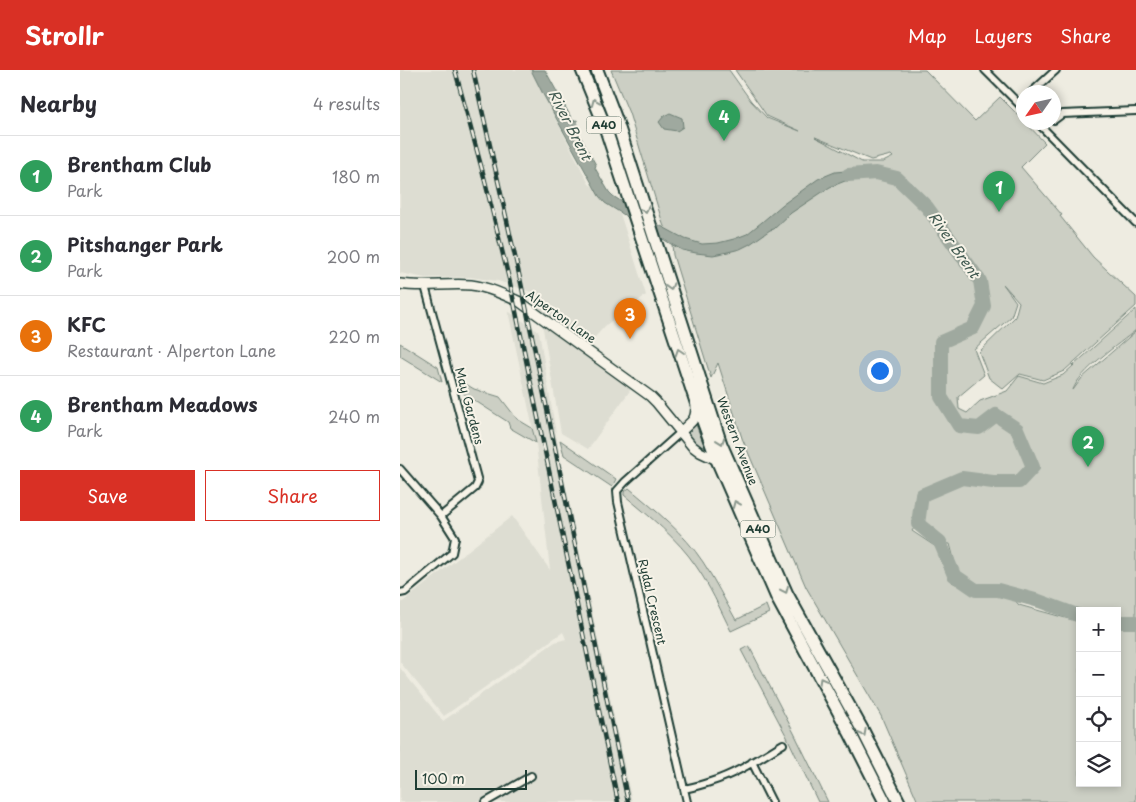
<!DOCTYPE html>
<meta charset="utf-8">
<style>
body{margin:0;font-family:"Playpen Sans",sans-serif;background:#f2f2f3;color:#2b2b33}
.controls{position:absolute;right:15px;bottom:15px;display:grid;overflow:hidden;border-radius:0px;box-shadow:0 2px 8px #0003}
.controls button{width:45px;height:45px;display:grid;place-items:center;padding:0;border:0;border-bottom:1px solid #e1e1e2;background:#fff;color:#2b2b33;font:25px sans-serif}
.compass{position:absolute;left:616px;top:15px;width:45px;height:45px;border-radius:50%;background:#fff;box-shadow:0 2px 8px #0003;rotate:236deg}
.scale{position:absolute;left:15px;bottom:12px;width:112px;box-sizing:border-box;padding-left:5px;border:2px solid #1f3d34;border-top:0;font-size:14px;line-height:18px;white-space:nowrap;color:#1f3d34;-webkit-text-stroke:4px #f7f3e8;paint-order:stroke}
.you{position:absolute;left:479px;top:300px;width:18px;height:18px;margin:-12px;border:4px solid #fff;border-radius:50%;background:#1a73e8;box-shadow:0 0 0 8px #1a73e833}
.badge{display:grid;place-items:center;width:32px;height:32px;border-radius:50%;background:#d93025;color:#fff;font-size:16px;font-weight:700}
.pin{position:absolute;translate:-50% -41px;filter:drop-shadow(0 1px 2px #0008)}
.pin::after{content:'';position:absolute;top:26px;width:18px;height:15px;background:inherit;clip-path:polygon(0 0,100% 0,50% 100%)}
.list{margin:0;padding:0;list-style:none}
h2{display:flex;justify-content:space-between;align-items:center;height:65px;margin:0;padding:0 20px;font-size:21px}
h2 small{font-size:16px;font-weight:400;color:#7c7c81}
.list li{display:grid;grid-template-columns:32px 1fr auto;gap:15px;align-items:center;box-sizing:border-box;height:80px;padding:0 20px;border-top:1px solid #e1e1e2}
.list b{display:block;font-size:19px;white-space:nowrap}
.list p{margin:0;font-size:16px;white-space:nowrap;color:#7c7c81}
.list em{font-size:16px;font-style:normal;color:#7c7c81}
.actions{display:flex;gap:10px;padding:15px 20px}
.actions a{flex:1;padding:11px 0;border:1px solid #d93025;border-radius:0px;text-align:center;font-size:18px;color:#d93025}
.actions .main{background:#d93025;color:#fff}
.icon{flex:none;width:28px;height:28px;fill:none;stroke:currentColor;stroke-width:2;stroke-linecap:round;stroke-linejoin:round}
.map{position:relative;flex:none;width:736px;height:732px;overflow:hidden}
header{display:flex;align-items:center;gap:30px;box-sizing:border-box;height:70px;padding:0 25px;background:#d93025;color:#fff}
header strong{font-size:24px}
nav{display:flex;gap:28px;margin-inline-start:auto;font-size:18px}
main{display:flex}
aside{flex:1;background:#fff}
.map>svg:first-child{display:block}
.built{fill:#ddddd2}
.green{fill:#cccfc4;stroke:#76867c;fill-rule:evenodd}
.water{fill:#9fa99f;stroke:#6c7e74}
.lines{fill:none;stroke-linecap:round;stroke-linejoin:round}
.river{stroke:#9fa99f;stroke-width:14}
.minor-casing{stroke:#1f3d34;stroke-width:10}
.secondary-casing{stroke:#1f3d34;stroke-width:12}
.trunk-casing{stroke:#1f3d34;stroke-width:15}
.minor{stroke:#f7f3e8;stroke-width:6}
.secondary{stroke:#f7f3e8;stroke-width:9}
.trunk{stroke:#f7f3e8;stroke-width:11}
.rail-casing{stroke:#1f3d34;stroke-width:4.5}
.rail{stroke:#f7f3e8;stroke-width:2.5;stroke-dasharray:8;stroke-linecap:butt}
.oneway{stroke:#8b988e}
.labels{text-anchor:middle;stroke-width:4;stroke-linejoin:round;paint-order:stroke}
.shield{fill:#f7f3e8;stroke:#60746a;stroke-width:1}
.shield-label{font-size:11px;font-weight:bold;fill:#1f3d34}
.street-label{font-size:12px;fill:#1f3d34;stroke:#f7f3e8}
.water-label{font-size:14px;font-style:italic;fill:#3f584f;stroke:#f7f3e8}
</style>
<header>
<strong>Strollr</strong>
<nav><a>Map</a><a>Layers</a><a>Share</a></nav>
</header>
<main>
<aside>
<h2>Nearby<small>4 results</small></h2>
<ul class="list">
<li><span class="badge" style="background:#2e9e5b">1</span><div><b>Brentham Club</b><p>Park</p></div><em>180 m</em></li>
<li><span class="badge" style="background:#2e9e5b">2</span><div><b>Pitshanger Park</b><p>Park</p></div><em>200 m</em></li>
<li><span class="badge" style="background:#e8710a">3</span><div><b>KFC</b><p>Restaurant · Alperton Lane</p></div><em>220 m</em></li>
<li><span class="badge" style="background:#2e9e5b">4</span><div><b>Brentham Meadows</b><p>Park</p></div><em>240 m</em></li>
</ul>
<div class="actions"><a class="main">Save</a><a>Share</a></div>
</aside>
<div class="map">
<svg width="736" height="732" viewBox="0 0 736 732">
<rect width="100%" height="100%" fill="#eeece1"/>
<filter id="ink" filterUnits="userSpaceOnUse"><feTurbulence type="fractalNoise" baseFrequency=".02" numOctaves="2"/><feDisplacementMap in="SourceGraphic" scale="10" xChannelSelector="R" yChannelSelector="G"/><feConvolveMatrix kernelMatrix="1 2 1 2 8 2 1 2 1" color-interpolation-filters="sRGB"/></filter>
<g filter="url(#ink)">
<path class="built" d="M0,0H131L189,114L217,134L246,225L206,255L185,278L234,315L188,379L161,363L137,224L98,211L69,207L25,208L0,203Z
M108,241L139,262L161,394L232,732H0V598L43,651L155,572L166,569L163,562L44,646L0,592V534L112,446L150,500L136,373Z"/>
<path class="green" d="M211,0H329L351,31L367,48L400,61L367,46L335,0H525L575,51L600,27L623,50L624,52L626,53L645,73L621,97L662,145L660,146L693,187L736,227V236L664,301L643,310L620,304L603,319L589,308L579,282L615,247L619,232L603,214L616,232L611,247L574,279L584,305L558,327L559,339L567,343L580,331L607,321L619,306L643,313L663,305L736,239V260C719,274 679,301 673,320L682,308L736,261V732H518L481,646L406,517L342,368L318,293L311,308L273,185L272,174L263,154L229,43ZM415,67L471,90L491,85L493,87L483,92H462ZM516,455V459L537,473L550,474L554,489L512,461ZM555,492L557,503L577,515L599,516L680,543V541H717V547L735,546L717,553V713H680V552L619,535L613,528L595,522L573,523L552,512Z
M0,273L38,297L42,312L0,286Z
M59,310L74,319L100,327L117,349L132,358L136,373L110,358L108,352L63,323Z
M296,355L304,375L303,378L299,377L285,360Z
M160,370L216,409L212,417L164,385Z
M229,418C255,440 284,463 303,492C315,510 325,531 336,550L366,535L369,543L331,561C320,539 310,516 296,496C278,469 249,446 224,425V422Z
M349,576L394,663L428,732H418L387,667L341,580Z"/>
<path class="water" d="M131,0H145L173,51L177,50L180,66L196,95L195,98L209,122L213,126L248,149L285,169L302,174L318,173L334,169L347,164L362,152L382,135L418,109L435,102L466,99L467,109L445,111L430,117L391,143L374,159L370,160L350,174L340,179L328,182L313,185L296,183L282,180L271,174L213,138L205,133L199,126L144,26Z
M270,43L282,48L283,57L277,61L264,59L259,52L264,46Z"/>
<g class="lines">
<path class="river" d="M448,105L476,103L497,108L527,137L580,211L584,236L573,258L541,272V327L559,356L579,358L596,345L617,359L633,397L619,412H593L562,408L522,425L518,454L540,472L554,505L576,520H598L639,531L680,546
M717,552H736"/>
<g class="minor-casing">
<path id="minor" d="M585,0L624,39
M632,22L656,0
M654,50L662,44L736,41
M637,52L736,153
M25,216L78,412L75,418L41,446
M281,362L225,412L217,421L218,432L287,732
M0,399L41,446L55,468L52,483L5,522L0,523
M352,692L372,732
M284,719C293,717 302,715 310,712C336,704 360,688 383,674
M86,732L131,706"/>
</g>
<g class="secondary-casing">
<path id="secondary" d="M0,214C24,218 47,213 71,215C88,217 105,225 120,232L250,326L256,332L292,376L300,382L317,390
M281,362C290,351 296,353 296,336"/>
</g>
<g class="trunk-casing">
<path id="trunk" d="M182,0L204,54L296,332L317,390L378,530L451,665L485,732
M197,0L217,52L321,374L387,524L463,661L499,732"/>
</g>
<use href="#minor" class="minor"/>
<use href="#secondary" class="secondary"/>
<use href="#trunk" class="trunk"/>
<g class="rail-casing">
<path id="rail" d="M55,0L83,103L110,213L218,732
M73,0L121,213L228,732"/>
</g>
<use href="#rail" class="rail"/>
</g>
<defs><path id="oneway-chevron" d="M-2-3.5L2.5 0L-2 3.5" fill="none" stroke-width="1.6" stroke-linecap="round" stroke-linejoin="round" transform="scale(1.25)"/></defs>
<g class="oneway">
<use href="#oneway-chevron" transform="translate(195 32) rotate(-112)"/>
<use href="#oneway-chevron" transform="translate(245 140) rotate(71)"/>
<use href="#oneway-chevron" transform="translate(270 217) rotate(73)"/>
<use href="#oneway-chevron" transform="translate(279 282) rotate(-108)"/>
<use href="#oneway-chevron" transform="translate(321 371) rotate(70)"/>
<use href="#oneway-chevron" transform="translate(336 434) rotate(-113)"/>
<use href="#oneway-chevron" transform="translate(385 520) rotate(65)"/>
<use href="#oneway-chevron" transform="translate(422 611) rotate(-119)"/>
<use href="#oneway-chevron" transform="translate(463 663) rotate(62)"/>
</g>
</g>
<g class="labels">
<g class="shield">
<rect x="186.5" y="46.5" width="35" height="17" rx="4"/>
<rect x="340.5" y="450.5" width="35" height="17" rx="4"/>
</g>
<g class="shield-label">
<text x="204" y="59">A40</text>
<text x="358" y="463">A40</text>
</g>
<g class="street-label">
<text transform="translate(161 247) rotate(35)" y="4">Alperton Lane</text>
<text transform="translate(69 336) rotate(75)" y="4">May Gardens</text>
<text transform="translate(337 371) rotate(69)" y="4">Western Avenue</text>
<text transform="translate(252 532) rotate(77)" y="4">Rydal Crescent</text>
</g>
<g class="water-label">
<text transform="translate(170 55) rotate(63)" y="5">River Brent</text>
<text transform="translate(554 175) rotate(55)" y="5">River Brent</text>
</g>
</g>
</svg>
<div class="controls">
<button>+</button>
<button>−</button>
<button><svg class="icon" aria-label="locate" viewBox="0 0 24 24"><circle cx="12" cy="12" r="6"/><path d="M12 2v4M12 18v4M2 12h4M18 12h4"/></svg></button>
<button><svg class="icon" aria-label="layers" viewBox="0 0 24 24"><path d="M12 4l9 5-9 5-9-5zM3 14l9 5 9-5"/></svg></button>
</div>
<svg class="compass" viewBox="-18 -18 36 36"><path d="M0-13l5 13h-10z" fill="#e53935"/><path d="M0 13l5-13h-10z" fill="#7c7c81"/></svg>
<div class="scale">100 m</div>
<div class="you"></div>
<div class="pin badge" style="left:599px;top:142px;background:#2e9e5b">1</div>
<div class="pin badge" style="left:688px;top:397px;background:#2e9e5b">2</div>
<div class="pin badge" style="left:230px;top:269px;background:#e8710a">3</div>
<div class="pin badge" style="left:324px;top:71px;background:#2e9e5b">4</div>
</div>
</main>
